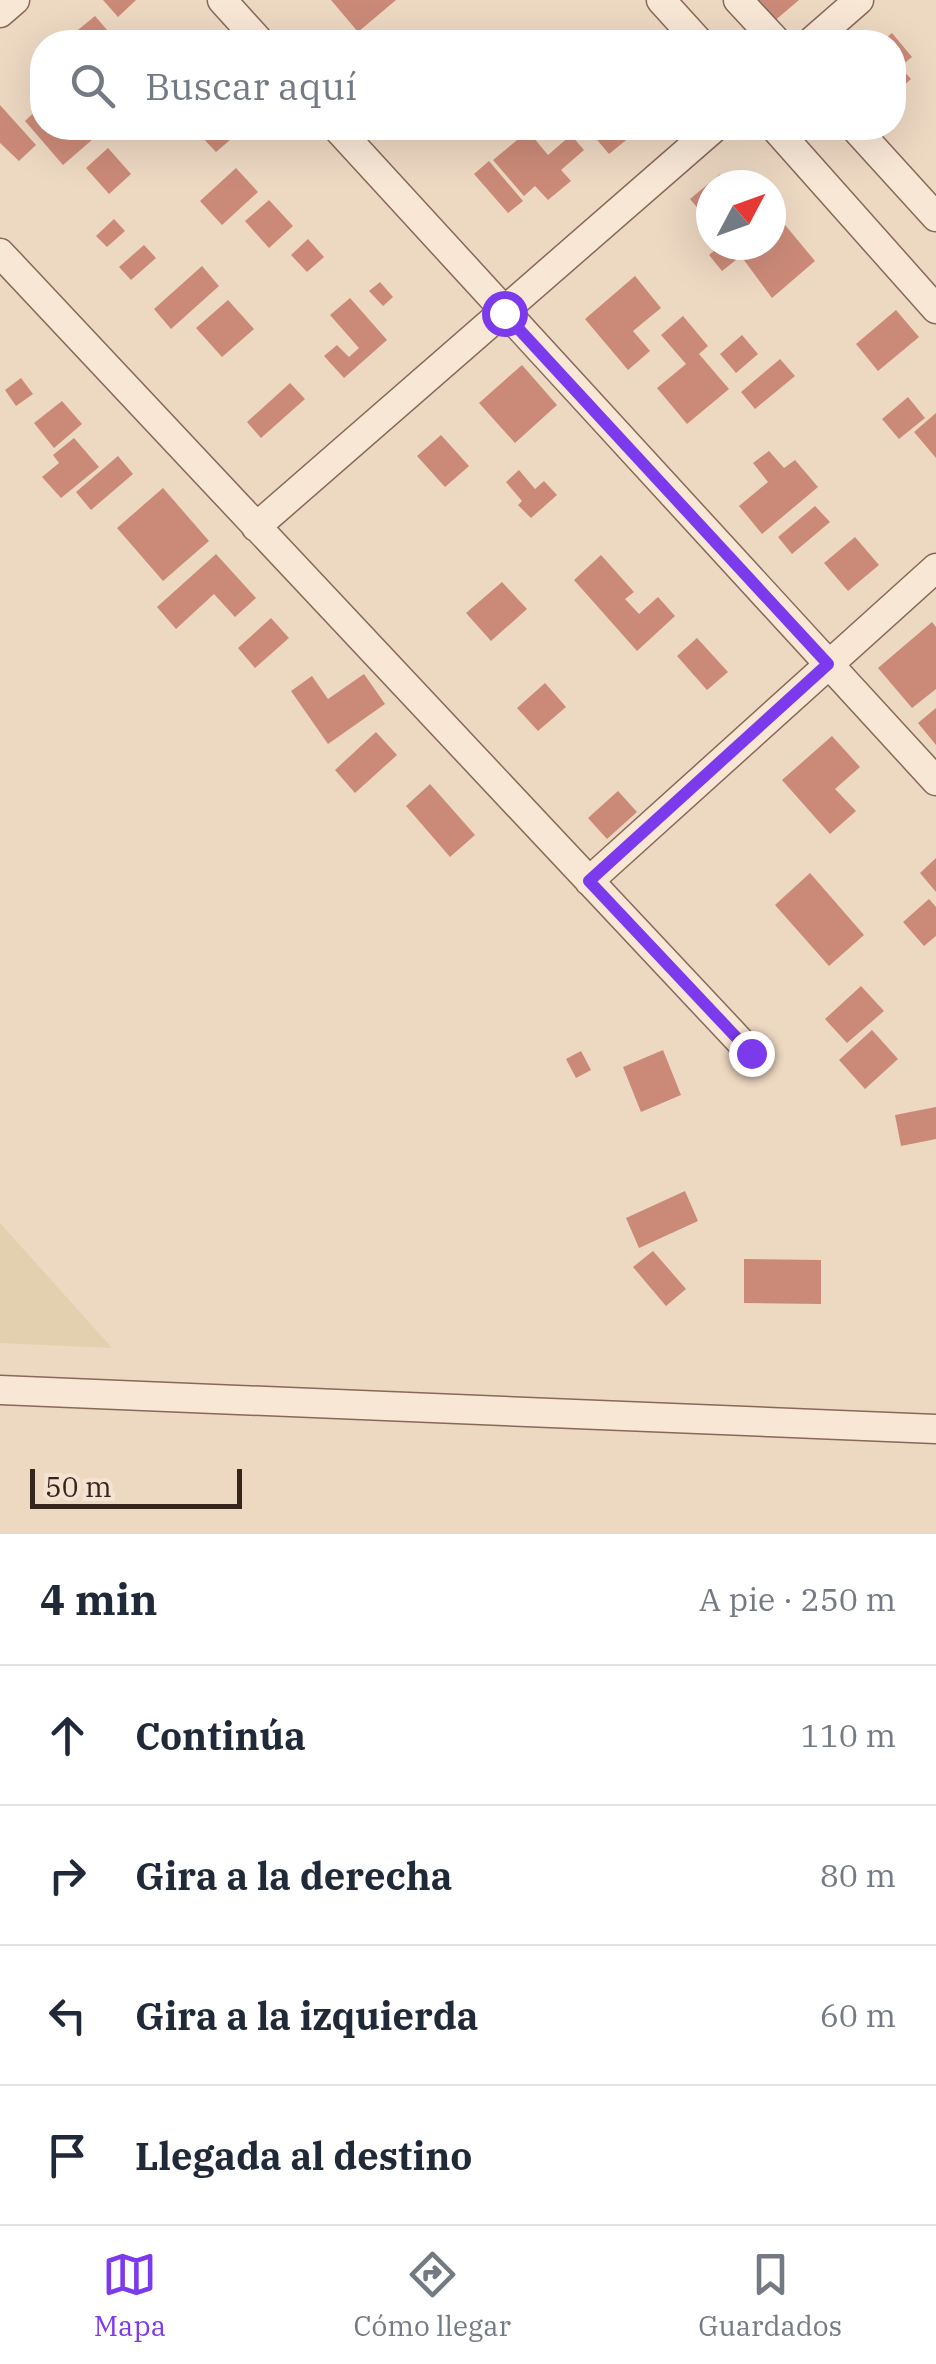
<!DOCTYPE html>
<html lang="es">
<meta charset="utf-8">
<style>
body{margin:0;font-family:"IBM Plex Serif",serif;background:#f6f6f7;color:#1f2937}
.compass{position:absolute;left:696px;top:170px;width:90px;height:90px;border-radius:50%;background:#fff;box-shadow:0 10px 40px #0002;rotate:49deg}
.scale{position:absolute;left:30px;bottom:25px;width:212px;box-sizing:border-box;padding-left:10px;border:5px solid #36251d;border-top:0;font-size:28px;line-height:35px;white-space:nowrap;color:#36251d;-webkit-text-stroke:8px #f5e3d1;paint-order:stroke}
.stop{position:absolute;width:30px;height:30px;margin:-22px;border:8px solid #7c3aed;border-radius:50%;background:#fff}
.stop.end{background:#7c3aed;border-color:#fff;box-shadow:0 2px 10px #0008}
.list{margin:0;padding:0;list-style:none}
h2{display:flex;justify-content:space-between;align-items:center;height:130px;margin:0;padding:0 40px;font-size:42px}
h2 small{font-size:32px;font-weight:400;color:#747a83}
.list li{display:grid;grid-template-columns:65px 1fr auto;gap:30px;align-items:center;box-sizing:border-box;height:140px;padding:0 40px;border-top:2px solid #e0e1e3}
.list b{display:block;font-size:38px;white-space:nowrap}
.list em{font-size:32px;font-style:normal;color:#747a83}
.icon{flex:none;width:55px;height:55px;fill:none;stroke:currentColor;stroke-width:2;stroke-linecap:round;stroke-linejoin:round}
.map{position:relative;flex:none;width:936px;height:1534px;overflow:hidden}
.search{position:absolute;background:#fff;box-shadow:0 10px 40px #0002;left:30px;right:30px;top:30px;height:110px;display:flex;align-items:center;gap:25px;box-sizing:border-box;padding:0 35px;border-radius:40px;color:#747a83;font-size:38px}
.sheet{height:690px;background:#fff}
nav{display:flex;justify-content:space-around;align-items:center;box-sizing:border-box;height:140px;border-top:2px solid #e0e1e3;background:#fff;font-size:28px;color:#747a83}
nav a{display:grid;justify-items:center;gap:5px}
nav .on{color:#7c3aed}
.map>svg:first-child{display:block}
.farmland{fill:#e3d0af}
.building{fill:#cb8a78}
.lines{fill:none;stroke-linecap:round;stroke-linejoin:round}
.minor-casing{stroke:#876859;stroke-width:31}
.minor{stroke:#f8e7d5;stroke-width:28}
.route{stroke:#7c3aed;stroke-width:12}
</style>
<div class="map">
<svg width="936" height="1534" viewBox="0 0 936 1534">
<rect width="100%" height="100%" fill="#edd8c2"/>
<path class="farmland" d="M0,1223L112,1348L0,1343Z"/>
<path class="building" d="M103,0H136L118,17Z
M331,0H396L358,32Z
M753,0H799L772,23Z
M95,16L108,31L95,42H80L73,34Z
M892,33L912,57L900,67L911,79L894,94V42H881Z
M0,105L36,145L19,161L0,143Z
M42,105V128H68L71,131L75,128H97L101,132L63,165L25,121Z
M207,128H220L230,140L216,152L199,134Z
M587,128H641L609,154Z
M528,131L548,155L571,135L584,150L561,170L571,181L548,200L535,186L524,196L493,160Z
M108,148L131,174L109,194L86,168Z
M489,161L523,201L508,213L474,174Z
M236,168L258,192L222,225L200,201Z
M720,174L729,185H711V224L690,199Z
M269,200L293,226L269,248L245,221Z
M771,208L815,261L772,298L741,256L722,271L709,255L721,245H771Z
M114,219L125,231L107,247L96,236Z
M308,239L324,257L307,272L291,255Z
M144,245L156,258L131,280L119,267Z
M202,266L219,286L171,329L154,309Z
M635,276L661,308L633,331L650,351L628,370L585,319Z
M380,282L393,297L383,306L369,291Z
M350,298L387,340L344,378L324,356L337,345L349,357L359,348L330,315Z
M228,300L254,329L222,357L196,328Z
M896,310L919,337L878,371L856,344Z
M683,316L708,346L699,354L729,389L687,424L657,388L686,364L661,335Z
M742,335L758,354L736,373L720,354Z
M780,359L795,376L755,409L741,392Z
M522,365L557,405L515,443L479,403Z
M21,378L33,394L16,406L5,390Z
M290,383L305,399L261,438L247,422Z
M908,397L925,418L899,439L882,419Z
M62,401L82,424L54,448L34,423Z
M936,413V458L914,432Z
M441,435L469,466L445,487L417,456Z
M74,438L99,467L61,498L42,477L59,463L53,455Z
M769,451L784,468L795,460L818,487L762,534L739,506L768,482L753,463Z
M118,456L133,474L91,510L76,492Z
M519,470L535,489L544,481L557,495L531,518L518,505L522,501L506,482Z
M163,488L209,541L163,581L117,528Z
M815,506L830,522L792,554L778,537Z
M855,537L879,565L848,591L824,563Z
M216,554L256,598L235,617L214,594L176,629L157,607Z
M601,555L634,592L625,599L639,614L658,597L675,616L637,651L574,580Z
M502,582L527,609L491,641L466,613Z
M271,618L289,638L255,668L238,648Z
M932,622L936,627V689L912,708L878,668Z
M697,638L728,672L707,690L677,656Z
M364,674L385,704L328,744L291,691L312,676L328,699Z
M545,683L566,707L538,731L517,708Z
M936,708V745L918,723Z
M376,732L397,755L355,793L335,770Z
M832,736L860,767L835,789L856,811L830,834L782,780Z
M430,784L475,835L450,857L406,806Z
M618,791L637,812L607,839L588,818Z
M936,858V892L920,873Z
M810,873L864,935L829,966L775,905Z
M929,899L936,907V936L924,946L903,922Z
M861,986L884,1011L847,1043L825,1019Z
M872,1030L898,1059L865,1089L839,1060Z
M663,1050L681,1095L641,1112L623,1067Z
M581,1051L591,1070L576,1078L566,1059Z
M936,1107V1139L901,1146L895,1115Z
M685,1191L698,1221L639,1248L626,1218Z
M653,1251L686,1289L666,1306L633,1267Z
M744,1259L821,1260V1304L744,1303Z"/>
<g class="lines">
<g class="minor-casing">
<path id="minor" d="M222,0L260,42
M661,0L699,42
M738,0L777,42
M0,13L15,0
M811,42L859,0
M337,128L936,781
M775,128L936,309
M855,128L936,217
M0,253L751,1053
M256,527L714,128
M589,881L936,568
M0,1390L936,1429"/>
</g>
<use href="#minor" class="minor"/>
</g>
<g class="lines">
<path class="route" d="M504,313L828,664L589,881L751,1053"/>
</g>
</svg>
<svg class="compass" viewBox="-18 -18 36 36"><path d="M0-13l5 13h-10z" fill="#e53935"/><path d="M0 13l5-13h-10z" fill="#747a83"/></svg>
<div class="scale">50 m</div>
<div class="stop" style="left:504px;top:313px"></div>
<div class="stop end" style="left:751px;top:1053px"></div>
<div class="search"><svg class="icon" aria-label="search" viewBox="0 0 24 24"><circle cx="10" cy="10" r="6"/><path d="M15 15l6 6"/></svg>Buscar aquí</div>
</div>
<section class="sheet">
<h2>4 min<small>A pie · 250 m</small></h2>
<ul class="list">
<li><svg class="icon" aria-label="ahead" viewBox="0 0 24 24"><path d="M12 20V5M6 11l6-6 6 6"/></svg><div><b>Continúa</b></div><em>110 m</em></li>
<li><svg class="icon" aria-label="right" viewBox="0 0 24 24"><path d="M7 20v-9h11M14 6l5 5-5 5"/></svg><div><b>Gira a la derecha</b></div><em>80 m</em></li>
<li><svg class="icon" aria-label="left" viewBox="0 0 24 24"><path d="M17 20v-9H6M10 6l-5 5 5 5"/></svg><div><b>Gira a la izquierda</b></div><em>60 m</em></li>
<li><svg class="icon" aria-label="arrive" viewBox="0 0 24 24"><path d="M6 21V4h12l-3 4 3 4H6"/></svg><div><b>Llegada al destino</b></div></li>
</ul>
</section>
<nav>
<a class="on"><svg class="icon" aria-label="map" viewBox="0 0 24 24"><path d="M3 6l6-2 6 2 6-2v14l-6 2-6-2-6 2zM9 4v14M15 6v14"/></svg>Mapa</a>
<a><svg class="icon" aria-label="directions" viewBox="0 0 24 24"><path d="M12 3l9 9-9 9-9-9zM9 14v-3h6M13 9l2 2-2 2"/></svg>Cómo llegar</a>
<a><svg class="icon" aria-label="saved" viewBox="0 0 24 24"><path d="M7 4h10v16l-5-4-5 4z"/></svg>Guardados</a>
</nav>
